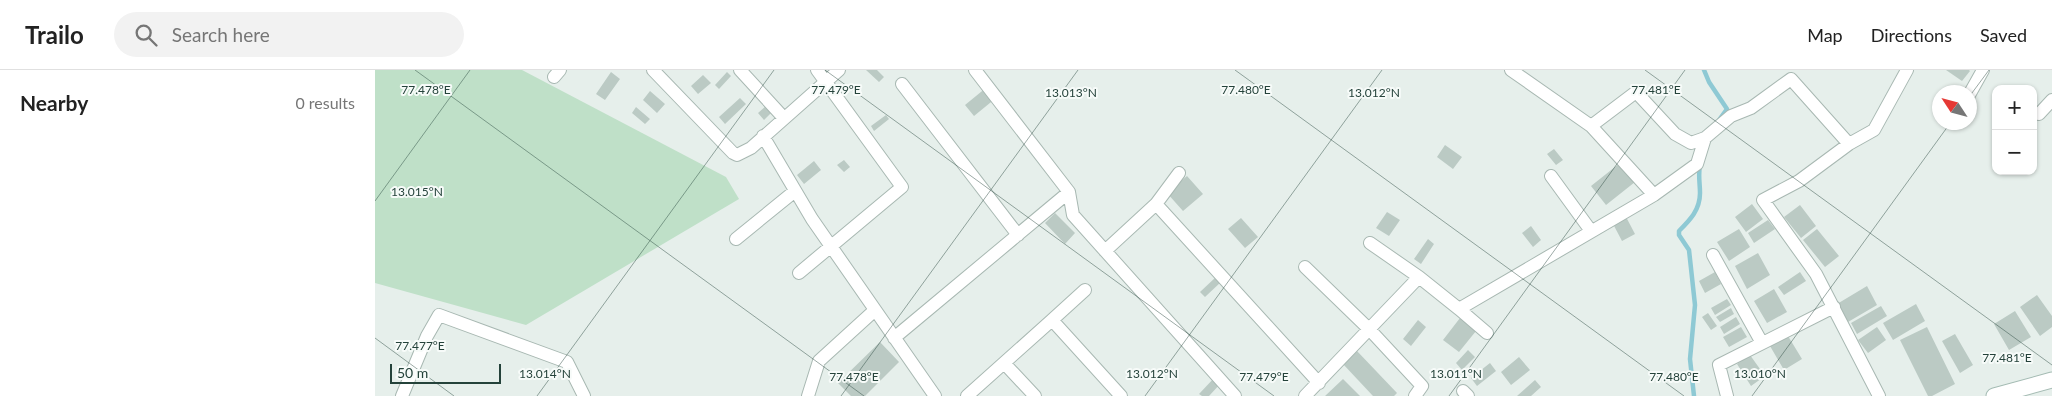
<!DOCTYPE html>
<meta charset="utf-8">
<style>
body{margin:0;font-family:Lato,sans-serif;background:#f2f2f2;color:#222}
.controls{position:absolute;right:15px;top:15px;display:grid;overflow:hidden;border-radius:10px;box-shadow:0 1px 4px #0004}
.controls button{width:45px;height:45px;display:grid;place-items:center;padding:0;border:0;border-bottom:1px solid #e0e0e0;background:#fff;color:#222;font:25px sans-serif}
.compass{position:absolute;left:1557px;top:15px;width:45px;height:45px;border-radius:50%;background:#fff;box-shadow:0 1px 4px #0004;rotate:306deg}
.scale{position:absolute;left:15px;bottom:12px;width:111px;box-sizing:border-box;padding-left:5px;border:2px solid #24423a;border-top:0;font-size:14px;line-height:18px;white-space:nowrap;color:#24423a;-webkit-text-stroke:4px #f7fbf9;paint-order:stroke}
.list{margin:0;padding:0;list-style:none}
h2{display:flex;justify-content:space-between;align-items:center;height:65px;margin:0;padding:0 20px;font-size:21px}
h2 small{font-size:16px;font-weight:400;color:#767676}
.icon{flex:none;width:28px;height:28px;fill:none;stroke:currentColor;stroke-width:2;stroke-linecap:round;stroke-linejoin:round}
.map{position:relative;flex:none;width:1677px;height:326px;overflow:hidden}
header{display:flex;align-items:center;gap:30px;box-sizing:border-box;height:70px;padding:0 25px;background:#fff;border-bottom:1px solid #e0e0e0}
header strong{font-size:24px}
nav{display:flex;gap:28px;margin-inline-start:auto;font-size:18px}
.search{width:350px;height:45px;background:#f2f2f2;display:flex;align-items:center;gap:12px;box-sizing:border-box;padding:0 18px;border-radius:28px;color:#767676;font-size:19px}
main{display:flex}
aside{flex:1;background:#fff}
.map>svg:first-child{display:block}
.green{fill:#bfe0c8}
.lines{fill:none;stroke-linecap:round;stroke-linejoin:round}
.stream{stroke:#8ec9d4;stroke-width:4.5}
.building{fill:#bbcac4}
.street-casing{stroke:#a8b8b2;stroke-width:14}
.secondary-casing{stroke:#a4bbb3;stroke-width:17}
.street{stroke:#fff;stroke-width:12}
.secondary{stroke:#fff;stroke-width:15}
.ticks{fill:none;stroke:#24423a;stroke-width:1;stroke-opacity:0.45}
.ticks-label{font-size:12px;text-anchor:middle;fill:#24423a;stroke:#f7fbf9;stroke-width:4;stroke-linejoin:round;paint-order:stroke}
</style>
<header>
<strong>Trailo</strong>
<div class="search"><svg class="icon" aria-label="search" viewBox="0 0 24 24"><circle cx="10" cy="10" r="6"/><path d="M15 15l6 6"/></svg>Search here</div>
<nav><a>Map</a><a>Directions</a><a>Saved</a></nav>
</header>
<main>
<aside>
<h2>Nearby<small>0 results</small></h2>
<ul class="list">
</ul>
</aside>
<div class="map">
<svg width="1677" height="326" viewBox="0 0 1677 326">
<rect width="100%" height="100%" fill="#e6efeb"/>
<path class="green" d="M0,0H147L351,107L364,129L151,255L0,213Z"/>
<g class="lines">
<path class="stream" d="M1329,0L1334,12L1352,39L1344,50
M1319,326L1315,289L1320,235L1314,180L1304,165V161C1315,150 1325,140 1325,123C1325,113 1323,106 1325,95"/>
</g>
<path class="building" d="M491,0H502L509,7L504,12Z
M1571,0H1594L1595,1L1587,11Z
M236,2L245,9L230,30L221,24Z
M352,2L356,6L344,19L340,15Z
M328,5L336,13L323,24L316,16Z
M612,17L621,28L599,46L590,35Z
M275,21L290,34L282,43L268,30Z
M365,28L371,34L350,54L344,47Z
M392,35L398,41L389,50L383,43Z
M261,37L275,49L270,54L257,43Z
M511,45L514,49L499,61L496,56Z
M1070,75L1087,87L1078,99L1062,87Z
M1179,79L1188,90L1181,95L1172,84Z
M469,90L475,97L469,102L462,95Z
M439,91L446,100L429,114L422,105Z
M1245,93L1260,112L1231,135L1216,116Z
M812,106L828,124L808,141L792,123Z
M1377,134L1388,149L1371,162L1360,147Z
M1425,135L1441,156L1426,168L1409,147Z
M1012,142L1025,150L1014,166L1001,158Z
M680,143L700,163L690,174L670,153Z
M1250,145L1260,164L1247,171L1237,152Z
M866,148L883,167L870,178L853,159Z
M1393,150L1400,159L1379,173L1373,163Z
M1156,156L1166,170L1158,177L1147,163Z
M1364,159L1375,177L1354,191L1342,172Z
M1442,159L1464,186L1450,197L1428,170Z
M1053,169L1059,174L1046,194L1039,189Z
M1383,183L1395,205L1372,219L1360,196Z
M1340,202L1346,214L1330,223L1324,211Z
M1425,202L1431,211L1409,225L1403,217Z
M842,206L847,211L830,227L825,222Z
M1492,216L1502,235L1473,252L1462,234Z
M1399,219L1412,242L1392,253L1379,231Z
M1662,225L1677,246V257L1665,266L1645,237Z
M1352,229L1356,235L1340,245L1336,238Z
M1541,234L1550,251L1518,270L1508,253Z
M1506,236L1512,246L1482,264L1476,253Z
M1356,238L1359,244L1345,252L1341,247Z
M1640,241L1656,267L1634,280L1619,254Z
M1333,243L1342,256L1336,260L1327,247Z
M1361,247L1365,254L1349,264L1345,257Z
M1085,248L1101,261L1084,282L1068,270Z
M1043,250L1051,257L1036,276L1028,269Z
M1366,257L1372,267L1354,277L1348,267Z
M1502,257L1511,270L1493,283L1483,270Z
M1552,257L1580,314L1557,326H1553L1525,270Z
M1580,264L1598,295L1585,303L1567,271Z
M1413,266L1427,289L1409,300L1395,276Z
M505,272L524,292L490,326H476L463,313Z
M1093,280L1100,287L1087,300L1081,293Z
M982,281L1022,323L1019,326H998L968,294Z
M1375,285L1390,306L1376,316L1362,294Z
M1144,287L1155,300L1136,315L1126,302Z
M1115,293L1121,301L1102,316L1096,308Z
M840,307L846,313L834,326H827L824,324Z
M968,309L985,326H950Z
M1160,310L1166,317L1156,326H1142Z"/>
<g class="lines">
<g class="street-casing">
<path id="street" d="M278,0L358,83L362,85L376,78L464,0
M365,0L408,47
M600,0L694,122L698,145L860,326
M1136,0L1216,56L1279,125
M179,7L185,0
M527,14L643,165
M1594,25L1608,0
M1664,44L1677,30
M1216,56L1261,22L1300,64L1316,73L1330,68L1356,46L1376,38L1416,9L1474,74
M388,66L437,149L560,326
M1176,106L1216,161
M781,134L804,103
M361,169L420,121
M995,173L1044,207
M730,181L781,134L944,313
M1338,185L1387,273
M930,197L995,260L1047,316L1040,326
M424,203L527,117L442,0
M1084,239L1112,263
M677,250L710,220
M519,268L694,122
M629,293L660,326
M1088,321L1093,326
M27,326L52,266L64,245L192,292L209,326
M433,326L444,291L500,240
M592,326L677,250L746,326
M930,326L1044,207L1084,239L1279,125L1322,94L1330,68
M1352,326L1344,295L1459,237
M1504,326L1441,204L1388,130L1424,111L1474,74L1499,60L1532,0"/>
</g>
<g class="secondary-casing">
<path id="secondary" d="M1619,326L1677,310"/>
</g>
<use href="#street" class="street"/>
<use href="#secondary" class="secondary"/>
</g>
<path class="ticks" d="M40,0L489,326M450,0L899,326M860,0L1309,326M1270,0L1677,295M1594,27L1614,0M0,131L95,0M0,268L79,326M162,326L399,0M466,326L703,0M770,326L1007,0M1074,326L1310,0M1377,326L1576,52"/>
<g class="ticks-label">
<text x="51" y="24">77.478°E</text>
<text x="461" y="24">77.479°E</text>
<text x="871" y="24">77.480°E</text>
<text x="1281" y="24">77.481°E</text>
<text x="999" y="27">13.012°N</text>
<text x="696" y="27">13.013°N</text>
<text x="42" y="126">13.015°N</text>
<text x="45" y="280">77.477°E</text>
<text x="1632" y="292">77.481°E</text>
<text x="170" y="308">13.014°N</text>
<text x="777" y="308">13.012°N</text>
<text x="1081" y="308">13.011°N</text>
<text x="1385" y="308">13.010°N</text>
<text x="479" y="311">77.478°E</text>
<text x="889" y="311">77.479°E</text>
<text x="1299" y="311">77.480°E</text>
</g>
</svg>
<div class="controls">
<button>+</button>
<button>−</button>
</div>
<svg class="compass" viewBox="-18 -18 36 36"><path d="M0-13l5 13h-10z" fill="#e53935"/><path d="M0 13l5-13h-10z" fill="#767676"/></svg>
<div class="scale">50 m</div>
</div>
</main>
